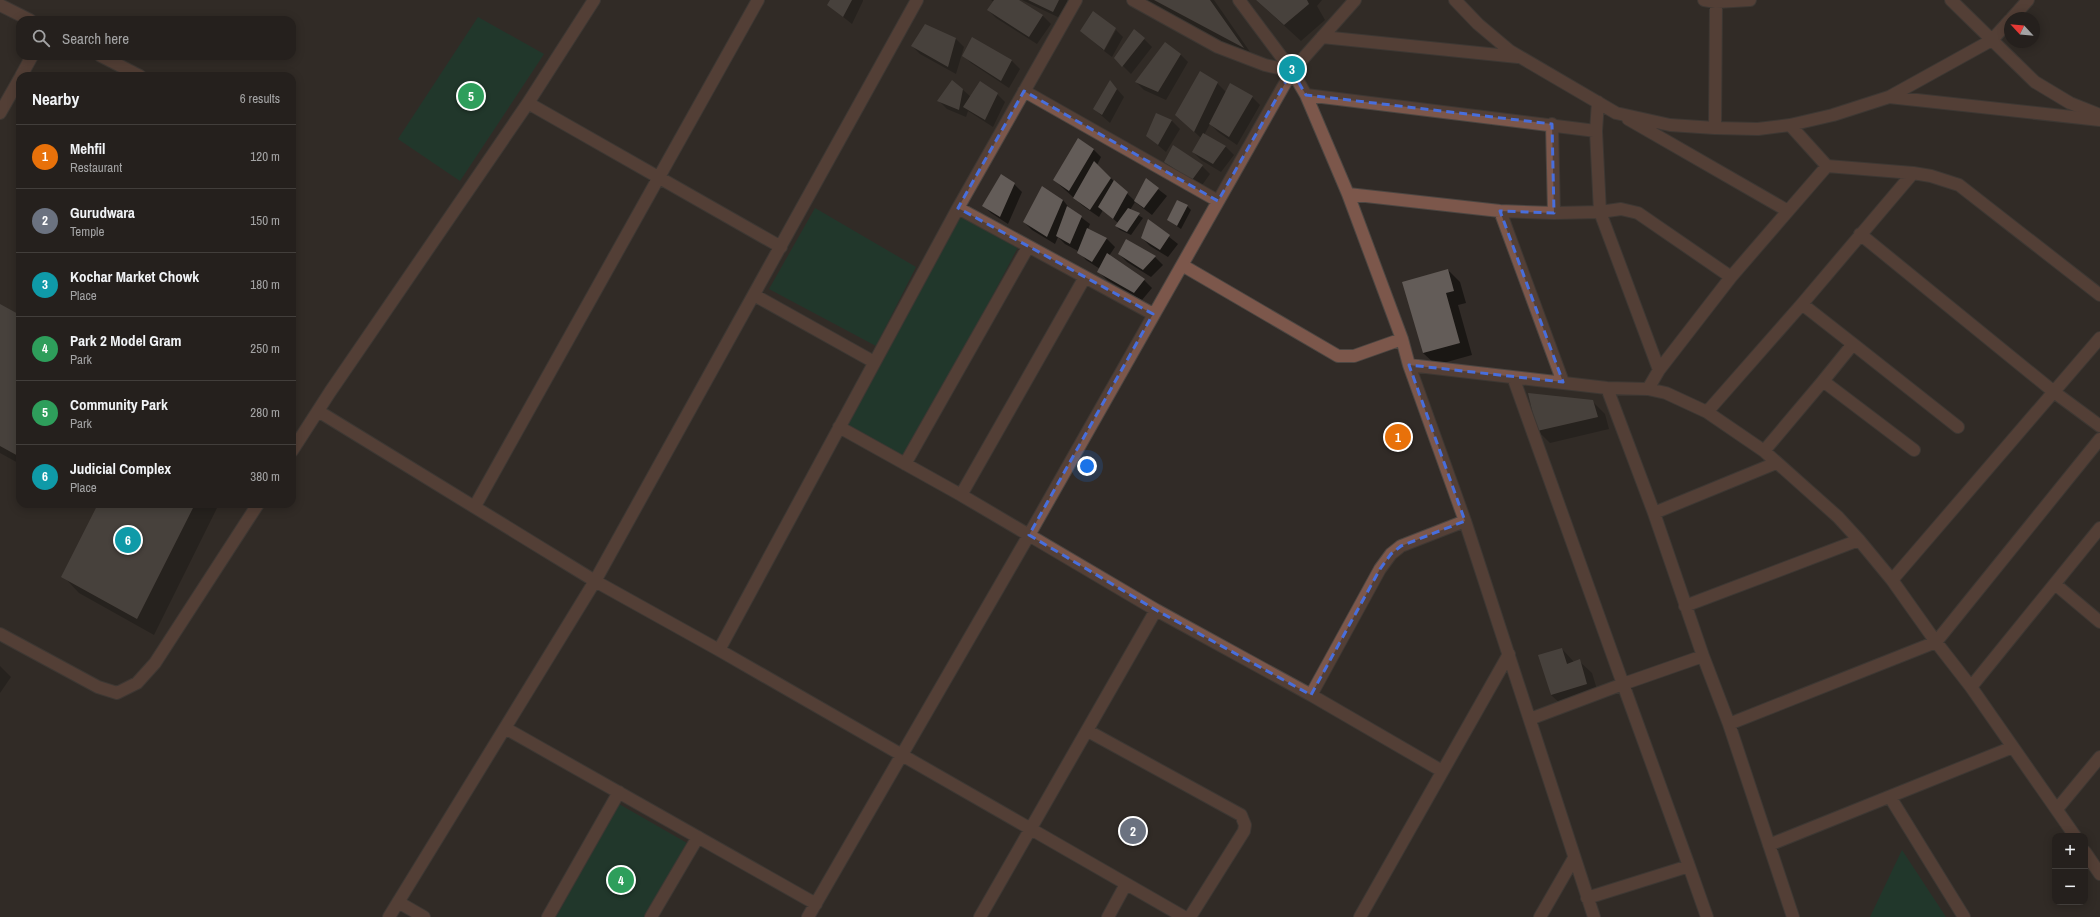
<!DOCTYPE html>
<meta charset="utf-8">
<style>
body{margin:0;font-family:"Archivo Narrow",sans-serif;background:#312d2a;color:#f1f3f6}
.controls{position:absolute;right:12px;bottom:12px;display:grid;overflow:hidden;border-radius:8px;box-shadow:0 2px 10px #0003}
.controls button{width:36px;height:36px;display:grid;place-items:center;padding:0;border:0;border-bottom:1px solid #423e3b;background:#25201d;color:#f1f3f6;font:20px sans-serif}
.compass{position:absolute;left:2004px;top:12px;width:36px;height:36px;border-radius:50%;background:#25201d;box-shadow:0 2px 10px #0003;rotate:296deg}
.you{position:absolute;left:1087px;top:466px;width:14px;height:14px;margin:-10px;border:3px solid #fff;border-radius:50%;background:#1a73e8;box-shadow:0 0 0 6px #1a73e833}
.badge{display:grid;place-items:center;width:26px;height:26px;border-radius:50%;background:#d59bfa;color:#fff;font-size:13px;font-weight:700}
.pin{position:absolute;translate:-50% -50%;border:2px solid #fff;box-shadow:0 1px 4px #0006}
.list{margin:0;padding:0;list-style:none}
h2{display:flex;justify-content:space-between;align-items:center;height:52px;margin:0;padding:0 16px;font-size:17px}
h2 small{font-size:13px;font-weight:400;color:#a3a3a4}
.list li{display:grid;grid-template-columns:26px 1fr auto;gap:12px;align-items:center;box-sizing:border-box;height:64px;padding:0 16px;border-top:1px solid #423e3b}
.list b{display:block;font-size:15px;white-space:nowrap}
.list p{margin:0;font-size:13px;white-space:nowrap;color:#a3a3a4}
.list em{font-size:13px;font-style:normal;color:#a3a3a4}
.icon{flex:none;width:22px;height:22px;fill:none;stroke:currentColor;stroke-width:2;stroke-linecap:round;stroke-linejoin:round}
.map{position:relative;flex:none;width:2100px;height:917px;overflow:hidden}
.search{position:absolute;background:#25201d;box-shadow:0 2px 10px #0003;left:16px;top:16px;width:280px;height:44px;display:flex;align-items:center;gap:10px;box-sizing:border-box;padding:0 14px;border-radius:12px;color:#a3a3a4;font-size:15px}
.panel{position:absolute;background:#25201d;box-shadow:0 2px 10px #0003;left:16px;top:72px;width:280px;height:436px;border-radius:12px}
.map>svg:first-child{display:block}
.green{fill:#0f4632}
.shadow{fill:#0007}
.building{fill:#635c58}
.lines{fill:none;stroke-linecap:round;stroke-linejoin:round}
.minor-casing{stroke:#4c4642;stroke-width:14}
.minor{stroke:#7c574b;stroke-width:12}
.marked{fill:none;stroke:#486edc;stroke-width:3;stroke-dasharray:8 5;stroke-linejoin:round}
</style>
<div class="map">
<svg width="2100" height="917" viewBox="0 0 2100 917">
<rect width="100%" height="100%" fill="#312b27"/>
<path class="green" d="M478,17L544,54L460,181L398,139Z
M815,208L916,267L876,346L769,289Z
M960,215L1018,247L907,459L844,424Z
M619,804L687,843L646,917H556Z
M1902,850L1946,917H1870Z"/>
<path class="shadow" d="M831,0H863V1L852,24L828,5Z
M991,0H1017L1043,16L1051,24L1037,44L996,18L988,10L994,2Z
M1022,0H1067L1069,3L1062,19Z
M1142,0H1214L1257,62Z
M1256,0H1322L1317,6L1325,20L1301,41Z
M925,25L956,39L964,47L956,74L920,54L912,46Z
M1115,28L1103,50L1082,31Z
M1116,30L1123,37L1112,57L1104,51Z
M1144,39L1152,47L1131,74L1115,58Z
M1180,54L1188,62L1166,100L1144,90L1136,82Z
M963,55L1012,61L1020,69L1009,88L971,63Z
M1110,81L1124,97L1110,123L1094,109Z
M1217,83L1226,92L1252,97L1260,105L1237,145L1218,132L1210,124L1204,135L1226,147L1234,155L1221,172L1201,160L1193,152L1201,138L1185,123Z
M962,89L971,97L997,94L1005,102L993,127L968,111L966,117L947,109L939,101Z
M1157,114L1172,121L1180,129L1166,152L1147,136Z
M1093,149L1101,157L1097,165L1135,201L1146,180L1167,196L1152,215L1135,202L1130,210L1143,218L1131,235L1120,230L1116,226L1118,223L1103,210L1099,217L1083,206L1054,180Z
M1165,162L1202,166L1210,174L1200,188L1173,170Z
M1014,184L1022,192L1008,224L991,213L983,205Z
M1063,200L1070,209L1090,224L1088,229L1107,239L1115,247L1109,256L1144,280L1152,288L1142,300L1107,280L1099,272L1100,269L1086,260L1078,251L1065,244L1058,237L1055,244L1032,230L1024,222Z
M1187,206L1191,210L1181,229L1168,220Z
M1149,221L1178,244L1168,257L1150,246L1142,238Z
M1119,254L1155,257L1163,265L1151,277L1127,262Z
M1448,270L1460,282L1466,303L1458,305L1472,355L1436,365L1423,353Z
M0,306L20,316V464L0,453Z
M1529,394L1592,401L1605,414L1609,429L1550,443L1538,431Z
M93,504H219L154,635L79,593L63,576L98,507Z
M1562,649L1574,662L1579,661L1592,673L1599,696L1564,707L1551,695L1540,656Z
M0,666L11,677L0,693Z"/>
<path class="building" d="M830,0H852L843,17L827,5Z
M994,0H1019L1043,15L1029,37L987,10Z
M1028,0H1059L1053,12Z
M1154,0H1210L1244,48Z
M1256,0H1307L1309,4L1284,25Z
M1093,11L1116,28L1104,50L1080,31Z
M925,24L956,38L948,67L911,46Z
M1134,29L1145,38L1122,67L1114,58Z
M972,37L1012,60L1001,81L962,56Z
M1165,42L1181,54L1158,92L1135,82Z
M1200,71L1218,82L1194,132L1175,115Z
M952,80L963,89L959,110L937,101Z
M1110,80L1117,89L1102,115L1093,109Z
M980,81L998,93L985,120L963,107Z
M1230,83L1253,96L1229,137L1209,124Z
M1156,113L1172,120L1158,145L1146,136Z
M1203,133L1226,146L1213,164L1192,152Z
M1078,138L1094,149L1069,191L1053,180Z
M1173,145L1203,165L1192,180L1164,162Z
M1094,161L1111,178L1090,210L1073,198Z
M1001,174L1015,183L1000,217L982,206Z
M1146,178L1159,188L1144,208L1134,201Z
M1114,180L1128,192L1113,219L1098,207Z
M1042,186L1063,200L1047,237L1023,222Z
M1177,200L1188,205L1177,226L1167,220Z
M1067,206L1082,216L1070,244L1056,236Z
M1128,208L1140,213L1127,232L1115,226Z
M1148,219L1170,235L1160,250L1141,238Z
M1087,228L1107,238L1092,262L1077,253Z
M1126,239L1156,256L1143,270L1118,254Z
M1107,253L1145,279L1134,293L1097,272Z
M1448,269L1454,291L1446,293L1460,343L1423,353L1402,282Z
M0,304L20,315V457L0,446Z
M1528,393L1593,400L1598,417L1537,431Z
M98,504H195L137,619L61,577Z
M1562,648L1567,664L1580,659L1587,684L1551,695L1538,655Z"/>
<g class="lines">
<g class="minor-casing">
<path id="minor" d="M1133,0L1218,47L1265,65L1292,71
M1239,0L1292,71L1306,95L1348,194L1402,339L1409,365L1465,521L1594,917
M1455,0L1478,24L1510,51L1616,113L1670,125L1715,128L1758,129L1790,125L1833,115L1889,97L1992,40L2010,20
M1704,0L1716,2L1750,0
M1951,0L2035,82L2070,103L2100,115
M0,5L30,20
M2012,18L2028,0
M1322,37L1518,57
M101,56L140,76
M21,76L32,56
M1024,91L1218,201
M1306,95L1596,131L1598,102
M1889,97L2100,120
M528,103L594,0
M0,113L20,78
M1628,119L1788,211L1731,277L1659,370L1648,389
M1715,128L1716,2
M1596,131L1600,212L1621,209L1638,213L1731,277
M1827,166L1913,173
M1348,194L1500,211L1554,213L1552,124
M958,208L1153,314
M1500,211L1563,382
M1788,211L1827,166L1790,125
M1554,213L1600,212L1659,370
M1860,234L2054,392L2100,426
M1182,265L1338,356H1354L1402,339
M754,295L874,362
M1802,304L1853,344
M1409,365L1607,388L1648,389L1666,393L1707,412L1764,451L1838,517L1859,540L1892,580L1936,642L1971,687L2075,836
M1513,377L1623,684L1703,656L1729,724L1793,917
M1823,381L1853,344L1958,427
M1607,388L1654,513L1703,656
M318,411L595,581L719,650L1184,917
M1707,412L1802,304L1913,173L1931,176L1959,185L2100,295
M839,427L961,495L1156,610L1311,695L1442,771
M292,451L330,392L528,103L781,247
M1764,451L1823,381L1914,450
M905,464L1028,247
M961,495L1085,277
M475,506L758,0
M1654,513L1776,463
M1892,580L2100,338
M2055,584L2100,622
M1685,606L1859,540
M0,634L98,687L117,693L137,683L155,663L258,504
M719,650L958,208L1076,0
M1971,687L2100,528
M1311,695L1380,569L1391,554L1401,546L1465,521
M1530,719L1623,684L1689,866L1587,898
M1729,724L1936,642L2100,439
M505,728L816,904
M1088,731L1241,815L1245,825L1244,831L1190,917
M1890,797L1964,917
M2057,809L2100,757
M1769,845L2013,747
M2085,852L2100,874
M1689,866L1707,917
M398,902L424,917
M389,917L595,581L917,0
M548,917L619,792
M651,917L698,837
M808,917L1029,535L1292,71L1355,0
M980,917L1156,610
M1108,917L1126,884
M1360,917L1509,654
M1540,917L1574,858"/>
</g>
<use href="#minor" class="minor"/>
</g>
<path d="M0 0H2100V917H0ZM1292,71L1306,95L1552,124L1554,213L1500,211L1563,382L1409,365L1465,521L1401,546L1391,554L1380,569L1311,695L1156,610L1029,535L1153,314L958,208L1024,91L1218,201Z" fill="#312b27" fill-opacity=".55" fill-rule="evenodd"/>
<path class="marked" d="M1292,71L1306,95L1552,124L1554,213L1500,211L1563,382L1409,365L1465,521L1401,546L1391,554L1380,569L1311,695L1156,610L1029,535L1153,314L958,208L1024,91L1218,201Z"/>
</svg>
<div class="controls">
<button>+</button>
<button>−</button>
</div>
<svg class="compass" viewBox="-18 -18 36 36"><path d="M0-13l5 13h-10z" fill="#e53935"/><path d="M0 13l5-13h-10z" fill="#a3a3a4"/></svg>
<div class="you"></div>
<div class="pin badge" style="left:1398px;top:437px;background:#e8710a">1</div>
<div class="pin badge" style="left:1133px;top:831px;background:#6b7280">2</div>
<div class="pin badge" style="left:1292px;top:69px;background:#0f9aa8">3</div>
<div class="pin badge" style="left:621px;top:880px;background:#2e9e5b">4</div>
<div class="pin badge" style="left:471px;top:96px;background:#2e9e5b">5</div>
<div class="pin badge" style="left:128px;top:540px;background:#0f9aa8">6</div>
<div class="search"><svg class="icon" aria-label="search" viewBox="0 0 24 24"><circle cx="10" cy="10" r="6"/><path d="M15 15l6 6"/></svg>Search here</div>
<section class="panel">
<h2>Nearby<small>6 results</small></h2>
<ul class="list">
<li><span class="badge" style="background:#e8710a">1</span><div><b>Mehfil</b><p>Restaurant</p></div><em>120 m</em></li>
<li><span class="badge" style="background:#6b7280">2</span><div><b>Gurudwara</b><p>Temple</p></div><em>150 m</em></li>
<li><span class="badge" style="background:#0f9aa8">3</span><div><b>Kochar Market Chowk</b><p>Place</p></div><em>180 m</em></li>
<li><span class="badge" style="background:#2e9e5b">4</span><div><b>Park 2 Model Gram</b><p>Park</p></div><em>250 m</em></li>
<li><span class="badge" style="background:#2e9e5b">5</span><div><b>Community Park</b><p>Park</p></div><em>280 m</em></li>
<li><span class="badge" style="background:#0f9aa8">6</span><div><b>Judicial Complex</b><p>Place</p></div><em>380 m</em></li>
</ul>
</section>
</div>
